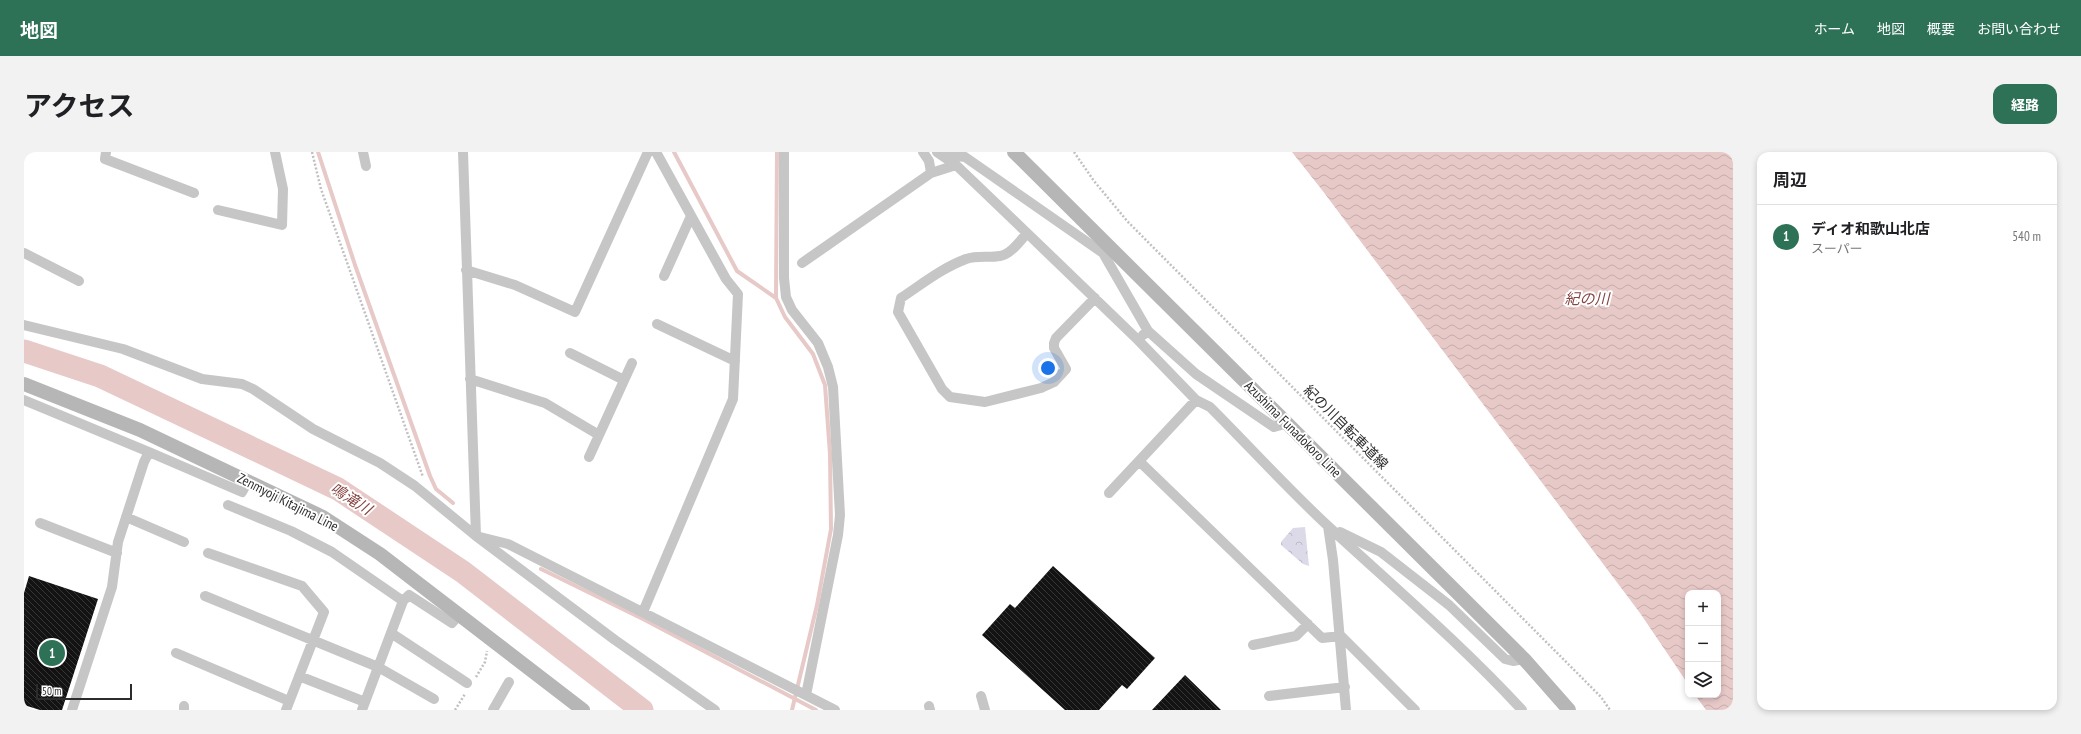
<!DOCTYPE html>
<html lang="ja">
<meta charset="utf-8">
<style>
body{margin:0;font-family:"PT Sans Narrow","Noto Sans JP",sans-serif;background:#f2f2f2;color:#202124}
.controls{position:absolute;right:12px;bottom:12px;display:grid;overflow:hidden;border-radius:8px;box-shadow:0 2px 6px #0003}
.controls button{width:36px;height:36px;display:grid;place-items:center;padding:0;border:0;border-bottom:1px solid #e0e0e0;background:#fff;color:#202124;font:20px sans-serif}
.scale{position:absolute;left:12px;bottom:10px;width:96px;box-sizing:border-box;padding-left:4px;border:2px solid #2c2c2c;border-top:0;font-size:11px;line-height:14px;white-space:nowrap;color:#2c2c2c;-webkit-text-stroke:3px #fff;paint-order:stroke}
.you{position:absolute;left:1024px;top:216px;width:14px;height:14px;margin:-10px;border:3px solid #fff;border-radius:50%;background:#1a73e8;box-shadow:0 0 0 6px #1a73e833}
.badge{display:grid;place-items:center;width:26px;height:26px;border-radius:50%;background:#2d7156;color:#fff;font-size:13px;font-weight:700}
.pin{position:absolute;translate:-50% -50%;border:2px solid #fff;box-shadow:0 1px 4px #0006}
.list{margin:0;padding:0;list-style:none}
h2{display:flex;justify-content:space-between;align-items:center;height:52px;margin:0;padding:0 16px;font-size:17px}
h2 small{font-size:13px;font-weight:400;color:#757577}
.list li{display:grid;grid-template-columns:26px 1fr auto;gap:12px;align-items:center;box-sizing:border-box;height:64px;padding:0 16px;border-top:1px solid #e0e0e0}
.list b{display:block;font-size:15px;white-space:nowrap}
.list p{margin:0;font-size:13px;white-space:nowrap;color:#757577}
.list em{font-size:13px;font-style:normal;color:#757577}
.icon{flex:none;width:22px;height:22px;fill:none;stroke:currentColor;stroke-width:2;stroke-linecap:round;stroke-linejoin:round}
.map{position:relative;flex:none;width:1709px;height:558px;overflow:hidden;border-radius:12px}
header{display:flex;align-items:center;gap:24px;box-sizing:border-box;height:56px;padding:0 20px;background:#2d7156;color:#fff}
header strong{font-size:19px}
nav{display:flex;gap:22px;margin-inline-start:auto;font-size:14px}
.intro{display:flex;align-items:center;justify-content:space-between;box-sizing:border-box;height:96px;padding:0 24px}
h1{margin:0;font-size:28px}
.button{padding:10px 18px;border-radius:12px;background:#2d7156;color:#fff;font-size:14px;font-weight:700}
main{display:flex;gap:24px;padding:0 24px}
aside{flex:1;background:#fff;border-radius:12px;box-shadow:0 2px 6px #0003}
.map>svg:first-child{display:block}
.forest{fill:url(#forest-crowns)}
.water{fill:url(#water-waves)}
.lines{fill:none;stroke-linecap:round;stroke-linejoin:round}
.stream{stroke:#e7c9c8;stroke-width:4}
.river{stroke:#e7c9c8;stroke-width:23}
.building{fill:url(#building-back-hatch)}
.path{stroke:#c0c0c0;stroke-width:2.5;stroke-dasharray:2 2;stroke-linecap:butt}
.minor{stroke:#c6c6c6;stroke-width:10}
.secondary{stroke:#b6b6b6;stroke-width:14}
.labels{text-anchor:middle;stroke-width:4;stroke-linejoin:round;paint-order:stroke}
.street-label{font-size:14px;fill:#2c2c2c;stroke:#fff}
.water-label{font-size:15px;font-style:italic;fill:#854542;stroke:#fff}
</style>
<header>
<strong>地図</strong>
<nav><a>ホーム</a><a>地図</a><a>概要</a><a>お問い合わせ</a></nav>
</header>
<div class="intro"><h1>アクセス</h1><a class="button">経路</a></div>
<main>
<div class="map">
<svg width="1709" height="558" viewBox="0 0 1709 558">
<defs>
<pattern id="forest-crowns" width="20" height="18" patternUnits="userSpaceOnUse"><rect width="20" height="18" fill="#dcdae8"/><path d="M2 6a3 3 0 1 1 6 0M12 15a3 3 0 1 1 6 0" fill="none" stroke="#bdbbc7"/></pattern>
<pattern id="water-waves" width="16" height="10" patternUnits="userSpaceOnUse"><rect width="16" height="10" fill="#e7c9c8"/><path d="M0 5q4-4 8 0t8 0" fill="none" stroke="#c6adac"/></pattern>
<pattern id="building-back-hatch" width="6" height="6" patternUnits="userSpaceOnUse"><rect width="6" height="6" fill="#131313"/><path d="M-1 5l2 2M0 0l6 6M5-1l2 2" fill="none" stroke="#363636"/></pattern>
</defs>
<rect width="100%" height="100%" fill="#fff"/>
<path class="forest" d="M1281,375L1285,414L1279,412L1257,393V390L1269,376Z"/>
<path class="water" d="M1268,0H1709V558H1682L1671,543H1694V441H1664V532L1616,461L1298,38Z"/>
<g class="lines">
<path class="stream" d="M294,0L331,113L406,324L412,337L429,351
M650,0L713,119L752,146
M753,0L752,146L761,165L789,202L801,233L806,302L807,377L793,453L768,558
M517,417L619,467L792,558"/>
<path class="river" d="M0,199L76,224L314,337L439,420L618,558"/>
</g>
<path class="building" d="M1029,414L1131,506L1103,537L1098,533L1075,558H1041L958,483L986,452L991,456Z
M5,424L74,447L38,558H16L0,553V441Z
M1161,523L1197,558H1128Z"/>
<g class="lines">
<path class="path" d="M288,0L297,37L399,325
M1050,0L1070,29L1104,70L1577,545L1586,558
M452,525L461,510L463,499
M431,558L441,542"/>
<path class="minor" d="M82,0L81,7L170,41
M339,0L342,14
M439,0L452,384
M760,0V126L762,145L768,158L794,191L804,215L809,235L816,363L814,383L782,543
M899,0L905,9L907,21
M913,0L932,13L1003,81L1114,188L1172,248L1186,255C1225,294 1264,337 1305,375C1370,435 1438,493 1498,558
M919,2L941,5L1079,101L1087,94
M194,58L258,73L259,37L251,0
M1003,81C996,89 987,102 976,104C964,106 954,103 942,107C918,116 898,132 877,146L874,160L918,237L926,245L961,250L1017,236L1030,230L1042,217L1030,196V191L1032,186L1071,146
M0,101L55,129
M1079,101L1124,179L1119,183
M778,111L907,21L932,13
M442,118L491,133L551,160L624,0
M640,124L667,64
M633,172L711,209
M0,173L99,197L178,227L218,232L229,237L289,277L356,311L391,334L452,384L591,488L691,558
M1124,179L1172,222L1250,275L1264,271
M546,201L600,228
M446,227L521,251L575,283
M0,248L125,300
M1172,248L1115,309L1298,486L1317,484L1391,558
M565,305L608,211
M1085,341L1115,309
M204,353L267,379L308,400L379,449
M102,365L160,390
M16,371L93,401
M1304,374L1309,408L1322,558
M1316,380L1357,400L1425,453L1481,507L1489,509L1500,507
M456,385L484,392L811,558
M184,401L278,434L300,460L262,558
M181,444L354,515L410,547
M619,460L709,247L714,142L702,127L632,0
M367,481L443,531
M1229,493L1272,484L1284,472
M152,501L265,549
M275,524L341,550
M957,544L961,558
M1245,544L1321,535
M905,554L906,558
M48,558L88,435L94,390L120,310L125,300L218,340L224,329
M160,558V554
M338,558L379,449L385,443L428,471L435,463
M469,558L485,530"/>
<path class="secondary" d="M990,0L1500,507L1545,558
M0,232L116,278L299,365L356,402L559,558"/>
</g>
<g class="labels">
<g class="street-label">
<text transform="translate(1322 275) rotate(45)" y="5">紀の川自転車道線</text>
<text transform="translate(1269 277) rotate(45)" y="5">Azushima Funadokoro Line</text>
<text transform="translate(264 350) rotate(27)" y="5">Zenmyoji Kitajima Line</text>
</g>
<g class="water-label">
<text x="1563" y="152">紀の川</text>
<text transform="translate(327 347) rotate(32)" y="5">鳴滝川</text>
</g>
</g>
</svg>
<div class="controls">
<button>+</button>
<button>−</button>
<button><svg class="icon" aria-label="layers" viewBox="0 0 24 24"><path d="M12 4l9 5-9 5-9-5zM3 14l9 5 9-5"/></svg></button>
</div>
<div class="scale">50 m</div>
<div class="you"></div>
<div class="pin badge" style="left:28px;top:501px">1</div>
</div>
<aside>
<h2>周辺<small></small></h2>
<ul class="list">
<li><span class="badge">1</span><div><b>ディオ和歌山北店</b><p>スーパー</p></div><em>540 m</em></li>
</ul>
</aside>
</main>
